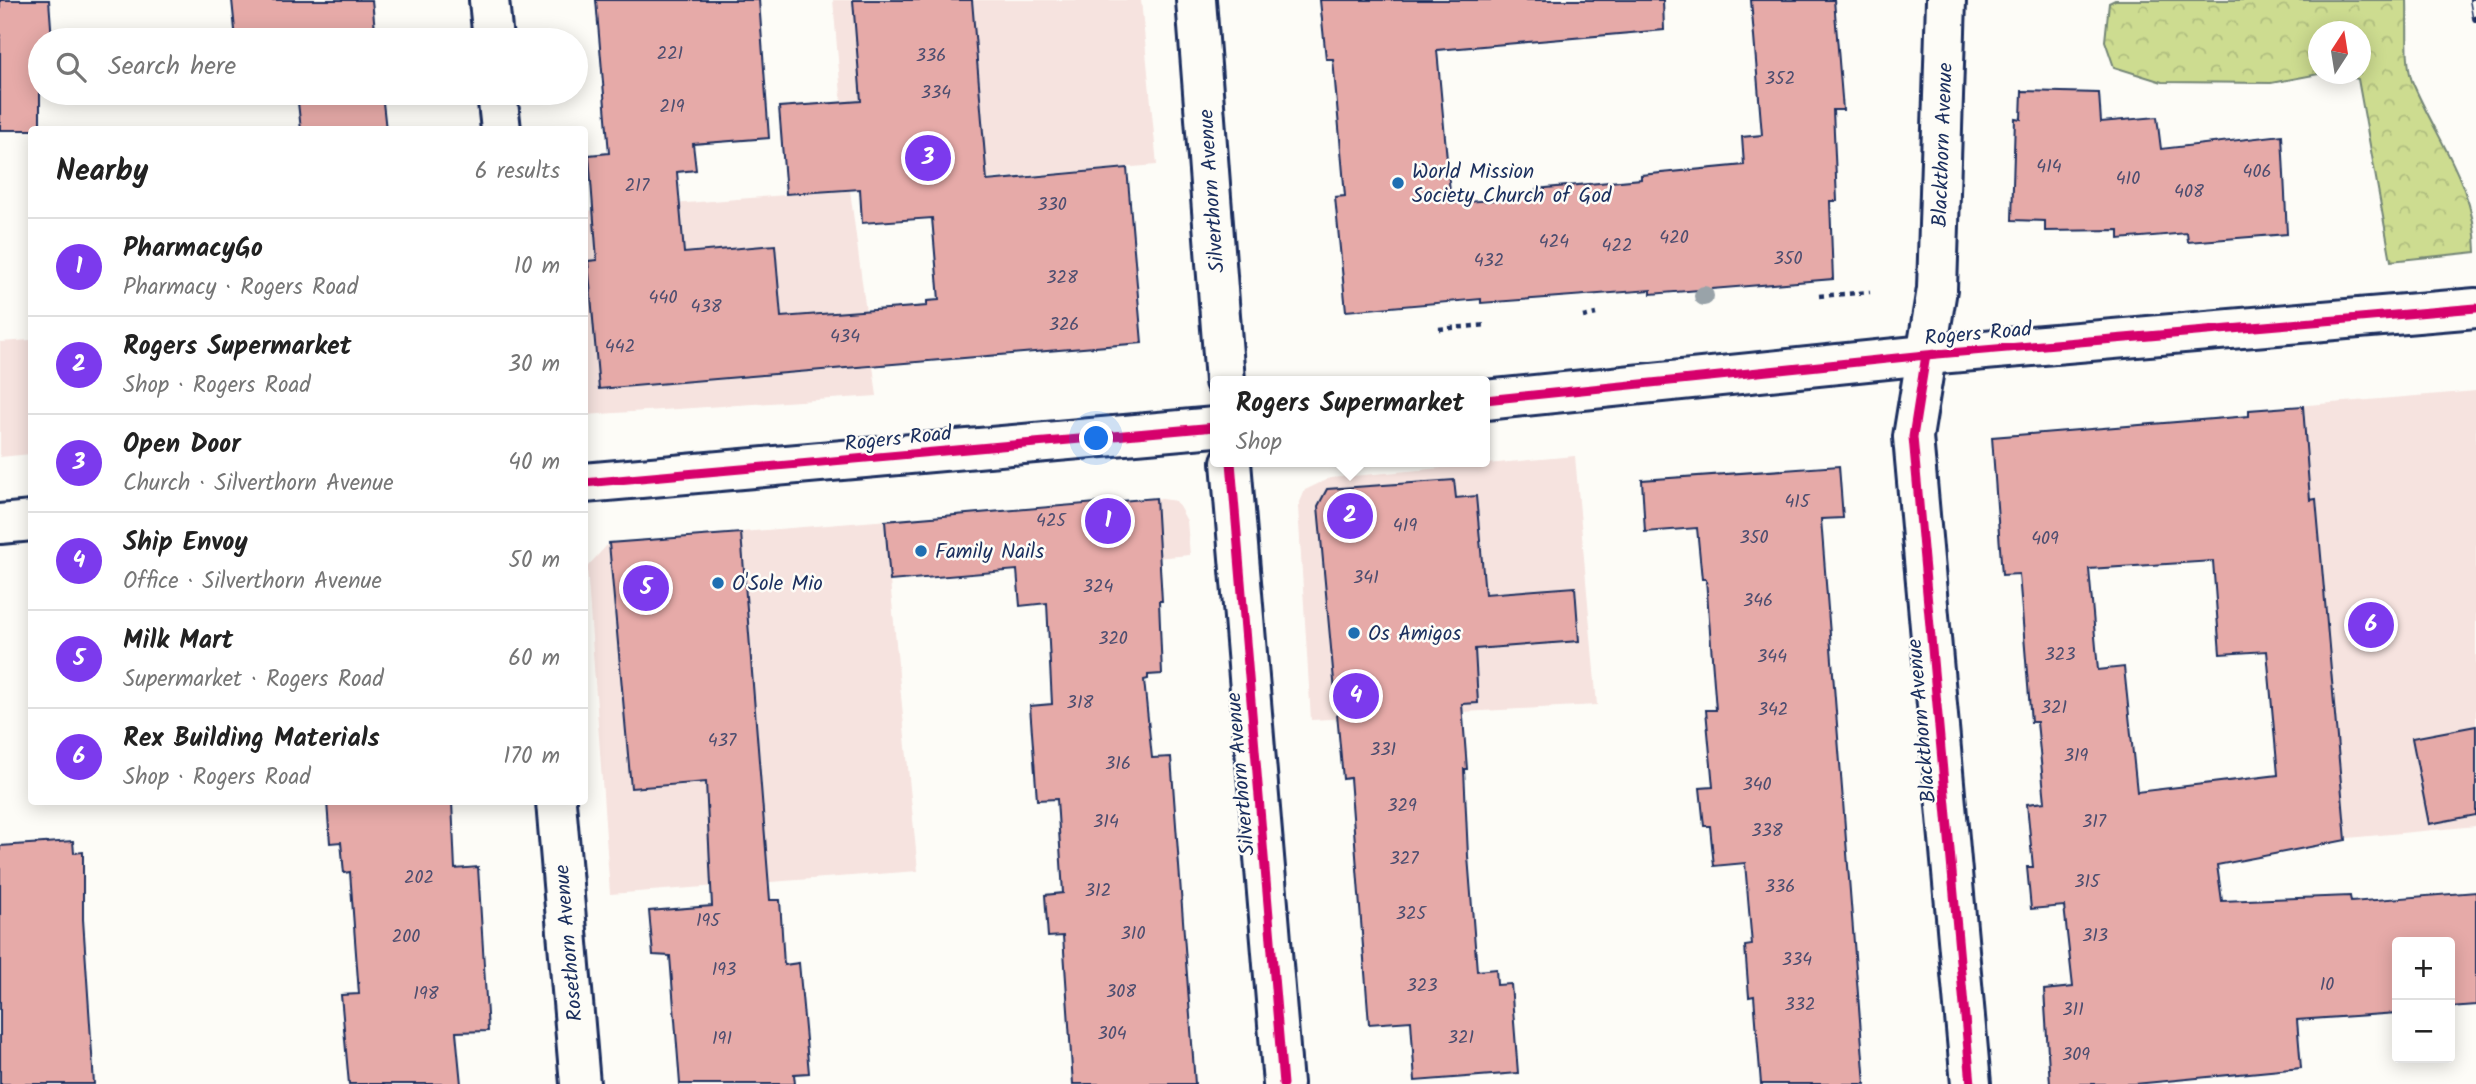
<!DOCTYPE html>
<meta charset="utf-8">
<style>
body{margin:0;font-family:Kalam,sans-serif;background:#f2f2f2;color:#222}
.controls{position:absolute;right:21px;bottom:21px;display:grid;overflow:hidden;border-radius:7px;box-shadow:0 4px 18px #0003}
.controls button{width:63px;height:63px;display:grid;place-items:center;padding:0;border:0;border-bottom:2px solid #e0e0e0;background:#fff;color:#222;font:35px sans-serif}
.compass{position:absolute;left:2308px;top:21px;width:63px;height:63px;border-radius:50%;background:#fff;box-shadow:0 4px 18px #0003;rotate:12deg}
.you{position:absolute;left:1097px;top:439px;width:24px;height:24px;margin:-18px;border:5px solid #fff;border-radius:50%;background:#1a73e8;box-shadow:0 0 0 10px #1a73e833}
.badge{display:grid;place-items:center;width:46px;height:46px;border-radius:50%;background:#7c3aed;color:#fff;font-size:23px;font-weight:700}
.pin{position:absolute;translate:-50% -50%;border:4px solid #fff;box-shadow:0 2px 7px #0006}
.popup{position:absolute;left:1210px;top:376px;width:280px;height:91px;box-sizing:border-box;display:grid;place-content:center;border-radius:7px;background:#fff;filter:drop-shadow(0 2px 5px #0005);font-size:23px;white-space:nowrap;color:#767676}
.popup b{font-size:26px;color:#222}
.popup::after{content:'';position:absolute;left:50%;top:100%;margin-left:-14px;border:14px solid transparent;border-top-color:#fff}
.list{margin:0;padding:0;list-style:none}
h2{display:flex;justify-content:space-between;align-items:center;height:91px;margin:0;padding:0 28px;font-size:30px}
h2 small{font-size:23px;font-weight:400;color:#767676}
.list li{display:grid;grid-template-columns:46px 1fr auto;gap:21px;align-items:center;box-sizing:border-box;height:98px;padding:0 28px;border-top:2px solid #e0e0e0}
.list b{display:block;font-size:26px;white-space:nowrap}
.list p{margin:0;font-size:23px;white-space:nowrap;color:#767676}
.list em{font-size:23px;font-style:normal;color:#767676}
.icon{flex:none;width:38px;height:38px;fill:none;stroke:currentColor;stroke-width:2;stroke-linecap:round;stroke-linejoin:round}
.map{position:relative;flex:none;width:2476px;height:1084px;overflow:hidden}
.search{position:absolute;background:#fff;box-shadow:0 4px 18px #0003;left:28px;top:28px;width:560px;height:77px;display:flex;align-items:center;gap:18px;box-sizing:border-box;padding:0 24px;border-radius:38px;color:#767676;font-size:26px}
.panel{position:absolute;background:#fff;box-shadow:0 4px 18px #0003;left:28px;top:126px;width:560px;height:679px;border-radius:7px}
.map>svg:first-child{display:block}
.built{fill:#f6e3df}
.forest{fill:url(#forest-crowns);stroke:#748677;stroke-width:2}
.building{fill:#e6aaa8;stroke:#1b2f5e;stroke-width:2;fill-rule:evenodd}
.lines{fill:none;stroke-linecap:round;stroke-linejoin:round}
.minor-casing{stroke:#1b2f5e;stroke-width:44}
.tertiary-casing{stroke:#1b2f5e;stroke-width:44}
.path{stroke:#1b2f5e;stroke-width:4.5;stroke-dasharray:5 5;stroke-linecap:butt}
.minor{stroke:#fdfcf7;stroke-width:38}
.tertiary{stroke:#fdfcf7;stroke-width:38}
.rail-casing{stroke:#1b2f5e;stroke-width:8}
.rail{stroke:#fdfcf7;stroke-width:5;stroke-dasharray:16;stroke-linecap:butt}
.cycleway-casing{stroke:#fdfcf7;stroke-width:13}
.cycleway{stroke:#d6006c;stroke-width:9}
.tree{fill:#99a3a9}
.poi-dot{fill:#1f6fb2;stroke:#fdfcf7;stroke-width:2.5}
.labels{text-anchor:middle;stroke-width:5;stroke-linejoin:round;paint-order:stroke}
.number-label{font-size:18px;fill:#4e4e70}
.street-label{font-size:21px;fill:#1b2f5e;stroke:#fdfcf7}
.poi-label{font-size:21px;fill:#1b2f5e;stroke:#fdfcf7;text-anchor:start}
</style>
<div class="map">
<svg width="2476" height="1084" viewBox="0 0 2476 1084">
<defs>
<pattern id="forest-crowns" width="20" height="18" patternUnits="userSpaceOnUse" patternTransform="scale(1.75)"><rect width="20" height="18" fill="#cddc90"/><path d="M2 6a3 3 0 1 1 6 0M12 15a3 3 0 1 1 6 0" fill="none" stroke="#afbd7f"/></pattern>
</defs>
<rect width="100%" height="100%" fill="#fdfcf7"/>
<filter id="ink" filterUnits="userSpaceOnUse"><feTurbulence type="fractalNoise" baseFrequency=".0143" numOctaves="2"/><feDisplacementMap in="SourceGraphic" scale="14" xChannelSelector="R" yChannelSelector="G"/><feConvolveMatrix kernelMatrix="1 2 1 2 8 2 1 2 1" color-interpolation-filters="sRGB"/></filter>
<g filter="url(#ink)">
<path class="built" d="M833,0H1141L1157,165L850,190L877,396L585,415V211L849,190Z
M31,340V454L0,457V342Z
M2476,391V826L2284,844L2249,410Z
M1575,456L1597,705L1311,720L1298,507L1305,490L1330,478Z
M1156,498L1176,501L1187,521L1190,555L890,581L918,871L610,894L587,567L609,543Z"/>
<path class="forest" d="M2115,0H2407C2408,21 2405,63 2412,81C2436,138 2476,187 2476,252L2391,261L2358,79L2337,74H2360V32H2318L2319,74L2271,83L2162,82L2114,67L2105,41L2109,3Z"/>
<path class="building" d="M0,0H49L52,40H40V130H0Z
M232,0H372L376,40H236Z
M596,0H759L769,138L693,144L696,170L677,172L684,253L775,245L781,317L927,306V301L939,300L932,218L862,223L860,189L786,194L779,107L861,101L853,0H972L987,181L1127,168L1142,343L599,389L588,261L597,260L589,155L609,153Z
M1320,0H1663L1664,30L1437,50L1451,203L1537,197L1536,189L1641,179V175L1744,165L1742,137L1762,135L1751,0H1834L1843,110H1833L1837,201H1830L1833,279L1651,294V290L1481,303V299L1346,311L1335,197L1345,196L1333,59H1326Z
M2022,91L2099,93L2101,122L2157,117L2161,149L2282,135L2287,234L2188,242L2187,233L2119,239V230L2045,231V221L2012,220L2015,118L2021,119Z
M297,93H382L386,130H301Z
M2303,406L2310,500L2316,499L2346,840L2217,865L2222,901L2350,896L2351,902L2476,892V1005L2450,1007V942H2397V1013L2297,1020L2301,1068L2135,1084H2050L2044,990L2073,987L2064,906L2031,909L2027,867H2033L2027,804L2045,802L2037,722H2031L2019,574L2002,575L1992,437L2249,416V410ZM2213,561L2220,654L2267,651L2278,775L2137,792L2124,667L2098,670L2089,569Z
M1839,466L1843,518L1821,519L1865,1084H1761L1754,996L1749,997L1745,946L1752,945L1745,863L1714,866L1710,826H1704L1700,788L1713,787L1706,710H1716L1706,579H1702L1697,528L1645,532L1642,480Z
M1454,480L1456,498L1476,496L1485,594L1575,587L1579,641L1475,649L1478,703L1462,704L1467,769H1464L1468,856L1477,971L1496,969L1497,985L1511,984L1518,1073L1415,1081L1411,1021L1369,1024L1350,778L1343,779L1318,506L1327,489Z
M1156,498L1162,601H1159L1162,674L1148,675V679L1144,680L1152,758L1171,757L1195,1084H1073L1063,936L1048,937L1045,895L1063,893L1057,799L1037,800L1030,706L1052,704L1047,603L1020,606L1017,570L890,581L885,521Z
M741,533L770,900H780L784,965L799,963L809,1073L794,1074L795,1084H680L670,956L653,955L649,911L712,906L706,782L631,788L609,543Z
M2476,726V815L2429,824L2412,738Z
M327,802H452L455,869L478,867L488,1031L456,1032L461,1084H349L341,995L359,994L350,872L344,873L341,842L330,843Z
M73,841L74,853L83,852V919L94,1084H0V846Z"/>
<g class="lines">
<g class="minor-casing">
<path id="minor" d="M489,0L493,40
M1196,0L1225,381
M1946,0L1937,289L1913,437L1971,1084
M497,93L501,130
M1231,462L1283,1084
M556,802L580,1084"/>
</g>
<g class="tertiary-casing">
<path id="tertiary" d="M1485,400L1926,355L2476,308
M584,483L1215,427
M0,524L32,521"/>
</g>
<path class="path" d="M1819,296L1870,292
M1583,317L1596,314
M1439,329L1487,325"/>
<use href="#minor" class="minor"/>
<use href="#tertiary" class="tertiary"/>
<g class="rail-casing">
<path id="rail" d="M2473,0L2476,18"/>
</g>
<use href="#rail" class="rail"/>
<g class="cycleway-casing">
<path id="cycleway" d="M1926,355L1913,437L1971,1084
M1485,400L1926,355L2476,308
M1231,462L1283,1084
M584,483L1215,427"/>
</g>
<use href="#cycleway" class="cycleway"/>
</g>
<circle class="tree" cx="1704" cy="296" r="10"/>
</g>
<g class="poi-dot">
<circle cx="1398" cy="183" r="7"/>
<circle cx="921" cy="551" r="7"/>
<circle cx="718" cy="583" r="7"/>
<circle cx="1354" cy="633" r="7"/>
</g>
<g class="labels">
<g class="number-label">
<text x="670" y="59">221</text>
<text x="931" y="61">336</text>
<text x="1780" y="84">352</text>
<text x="936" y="98">334</text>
<text x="672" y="112">219</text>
<text x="2049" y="172">414</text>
<text x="2257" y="177">406</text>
<text x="2128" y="184">410</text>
<text x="637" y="191">217</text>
<text x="2189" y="197">408</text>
<text x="1052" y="210">330</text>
<text x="1674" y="243">420</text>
<text x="1554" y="247">424</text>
<text x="1617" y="251">422</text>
<text x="1788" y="264">350</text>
<text x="1489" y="266">432</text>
<text x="1062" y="283">328</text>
<text x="663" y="303">440</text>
<text x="706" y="312">438</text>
<text x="1064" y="330">326</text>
<text x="845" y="342">434</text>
<text x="620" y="352">442</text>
<text x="1797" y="507">415</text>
<text x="1051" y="526">425</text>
<text x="1405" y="531">419</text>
<text x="1754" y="543">350</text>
<text x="2045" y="544">409</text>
<text x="1366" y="583">341</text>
<text x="1098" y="592">324</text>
<text x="1758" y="606">346</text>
<text x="1113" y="644">320</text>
<text x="2060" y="660">323</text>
<text x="1772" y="662">344</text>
<text x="1080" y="708">318</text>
<text x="2054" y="713">321</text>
<text x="1773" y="715">342</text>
<text x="722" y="746">437</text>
<text x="1383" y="755">331</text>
<text x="2076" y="761">319</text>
<text x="1118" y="769">316</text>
<text x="1757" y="790">340</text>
<text x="1402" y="811">329</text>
<text x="1106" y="827">314</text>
<text x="2094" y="827">317</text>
<text x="1767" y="836">338</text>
<text x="1404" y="864">327</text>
<text x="419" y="883">202</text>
<text x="2087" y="887">315</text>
<text x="1780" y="892">336</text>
<text x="1098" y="896">312</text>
<text x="1411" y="919">325</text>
<text x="708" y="926">195</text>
<text x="1133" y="939">310</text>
<text x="2095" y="941">313</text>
<text x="406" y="942">200</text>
<text x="1797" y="965">334</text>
<text x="724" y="975">193</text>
<text x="2327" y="990">10</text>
<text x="1422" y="991">323</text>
<text x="1121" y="997">308</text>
<text x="426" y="999">198</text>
<text x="1800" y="1010">332</text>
<text x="2073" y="1015">311</text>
<text x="1112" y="1039">304</text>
<text x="1461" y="1043">321</text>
<text x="722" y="1044">191</text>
<text x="2076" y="1060">309</text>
</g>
<g class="street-label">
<text transform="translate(1942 145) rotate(-88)" y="7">Blackthorn Avenue</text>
<text transform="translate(1211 191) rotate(-94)" y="7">Silverthorn Avenue</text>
<text transform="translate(1978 333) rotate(-5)" y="7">Rogers Road</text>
<text transform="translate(898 438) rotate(-6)" y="7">Rogers Road</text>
<text transform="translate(1921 721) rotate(-95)" y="7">Blackthorn Avenue</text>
<text transform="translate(1240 774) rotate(-95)" y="7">Silverthorn Avenue</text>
<text transform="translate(568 943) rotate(-95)" y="7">Rosethorn Avenue</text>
</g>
<g class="poi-label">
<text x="1412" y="178">World Mission<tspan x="1412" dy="24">Society Church of God</tspan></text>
<text x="935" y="558">Family Nails</text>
<text x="732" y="590">O'Sole Mio</text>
<text x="1368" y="640">Os Amigos</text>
</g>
</g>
</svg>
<div class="controls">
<button>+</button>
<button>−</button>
</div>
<svg class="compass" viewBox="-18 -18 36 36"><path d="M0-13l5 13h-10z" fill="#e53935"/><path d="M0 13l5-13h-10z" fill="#767676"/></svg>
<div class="you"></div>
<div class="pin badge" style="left:1108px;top:521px">1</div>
<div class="pin badge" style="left:1350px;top:516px">2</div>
<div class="popup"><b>Rogers Supermarket</b>Shop</div>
<div class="pin badge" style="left:928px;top:158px">3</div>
<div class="pin badge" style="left:1356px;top:696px">4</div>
<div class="pin badge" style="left:646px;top:588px">5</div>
<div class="pin badge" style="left:2371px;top:625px">6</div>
<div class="search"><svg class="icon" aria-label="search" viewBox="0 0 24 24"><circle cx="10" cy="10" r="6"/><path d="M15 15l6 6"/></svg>Search here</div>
<section class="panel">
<h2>Nearby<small>6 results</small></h2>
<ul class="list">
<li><span class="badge">1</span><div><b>PharmacyGo</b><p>Pharmacy · Rogers Road</p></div><em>10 m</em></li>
<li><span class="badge">2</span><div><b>Rogers Supermarket</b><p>Shop · Rogers Road</p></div><em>30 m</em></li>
<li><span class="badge">3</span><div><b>Open Door</b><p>Church · Silverthorn Avenue</p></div><em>40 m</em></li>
<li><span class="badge">4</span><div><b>Ship Envoy</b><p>Office · Silverthorn Avenue</p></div><em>50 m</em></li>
<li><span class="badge">5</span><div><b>Milk Mart</b><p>Supermarket · Rogers Road</p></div><em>60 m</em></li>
<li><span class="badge">6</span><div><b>Rex Building Materials</b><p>Shop · Rogers Road</p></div><em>170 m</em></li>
</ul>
</section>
</div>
